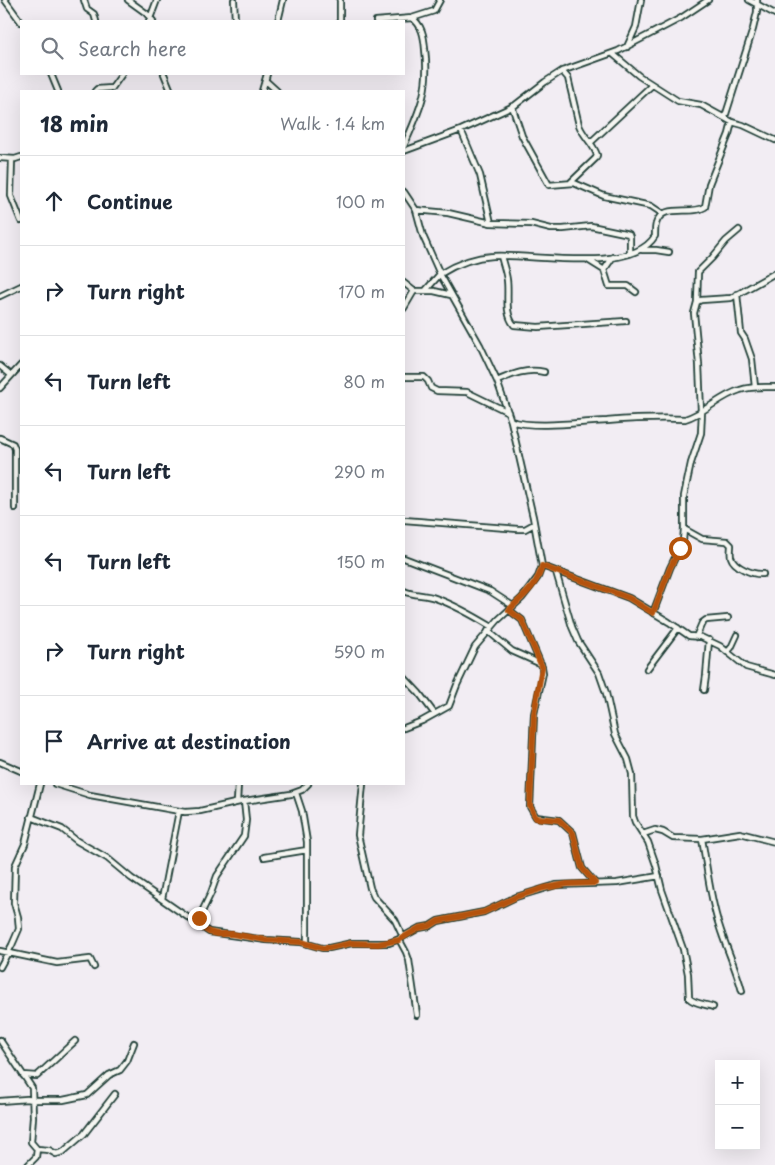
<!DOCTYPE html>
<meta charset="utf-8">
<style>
body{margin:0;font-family:"Playpen Sans",sans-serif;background:#f6f6f7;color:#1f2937}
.controls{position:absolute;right:15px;bottom:15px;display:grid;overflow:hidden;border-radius:0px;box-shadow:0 5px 20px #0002}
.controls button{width:45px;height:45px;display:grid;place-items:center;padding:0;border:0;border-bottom:1px solid #e0e1e3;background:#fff;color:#1f2937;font:25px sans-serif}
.stop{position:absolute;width:15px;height:15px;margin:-11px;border:4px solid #b45309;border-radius:50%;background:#fff}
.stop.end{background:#b45309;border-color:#fff;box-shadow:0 1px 5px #0008}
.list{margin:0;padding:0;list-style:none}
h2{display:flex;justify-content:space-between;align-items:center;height:65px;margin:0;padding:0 20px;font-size:21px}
h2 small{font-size:16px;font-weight:400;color:#747a83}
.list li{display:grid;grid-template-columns:32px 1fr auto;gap:15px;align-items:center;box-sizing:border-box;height:90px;padding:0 20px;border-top:1px solid #e0e1e3}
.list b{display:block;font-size:19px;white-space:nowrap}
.list em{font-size:16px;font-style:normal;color:#747a83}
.icon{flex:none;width:28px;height:28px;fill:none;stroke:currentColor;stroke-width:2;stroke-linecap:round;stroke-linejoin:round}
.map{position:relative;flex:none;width:775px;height:1165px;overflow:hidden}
.search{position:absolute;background:#fff;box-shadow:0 5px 20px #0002;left:20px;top:20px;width:385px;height:55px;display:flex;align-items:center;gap:12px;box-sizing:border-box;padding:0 18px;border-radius:0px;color:#747a83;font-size:19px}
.panel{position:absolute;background:#fff;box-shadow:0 5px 20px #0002;left:20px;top:90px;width:385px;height:695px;border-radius:0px}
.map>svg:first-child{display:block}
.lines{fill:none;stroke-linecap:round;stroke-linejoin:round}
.street-casing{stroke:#1f3d34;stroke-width:8}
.street{stroke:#f6f6f2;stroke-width:4.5}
.route{stroke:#b45309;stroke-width:6}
</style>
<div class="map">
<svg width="775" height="1165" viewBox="0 0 775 1165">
<rect width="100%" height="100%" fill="#f2edf3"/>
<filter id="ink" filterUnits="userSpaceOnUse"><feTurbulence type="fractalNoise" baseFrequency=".02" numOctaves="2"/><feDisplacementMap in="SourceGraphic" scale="10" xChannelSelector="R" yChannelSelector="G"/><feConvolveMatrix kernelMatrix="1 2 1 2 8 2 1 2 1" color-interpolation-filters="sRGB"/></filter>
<g filter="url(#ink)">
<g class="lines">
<g class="street-casing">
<path id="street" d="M5,0L21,22
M84,0L87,9L94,14L96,21
M128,0L146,13L153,21
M234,0L235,21
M340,0V21
M749,0L775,14
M412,18L434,11L440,0
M149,21L157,0
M278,21L283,0
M376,21L412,18C422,25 424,36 425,49C430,90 420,109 404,146
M627,47L636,27L641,0
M613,54L639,76L678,101L701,105L732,122L743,125L775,140
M562,71L568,78L579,125C583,136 593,143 597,155L596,158L571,182
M51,74L58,91
M164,74L171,91
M266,81L277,91
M95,91L97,89L112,88L122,74
M262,91L267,74
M512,106L522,136L549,185L574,183L604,196L651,206L663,214
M725,117L753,29L757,12V0
M461,130L480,175L491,223
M591,142L652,85
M404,151L461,130L514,106L545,82L562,71L618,51L681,18L708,0
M0,158L15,159L21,157
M12,159L11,196L21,221
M404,192L416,210L423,236L440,274L480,345L497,381L511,421L533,517L542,566L538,577L522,598L498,620L475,647L457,685L449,706L422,721L404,728
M416,210L448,213L491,223L531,224L551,229H563L591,226L629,234L630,237V253
M642,250H656L669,252
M501,256C503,264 506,272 507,280C509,294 504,313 514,325L538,327L626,321
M588,260L604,270L609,286H628L636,292
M604,270L613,257
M440,274C456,264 474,257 493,256C533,253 631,275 655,236C655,232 655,227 656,224C662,202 691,216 705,207L709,184L729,134L732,122
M404,283L414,291H434L451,295
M426,290L440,274
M737,294L741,333L745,339L752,359L755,387
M0,296L21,286
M697,302L698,272L712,258L726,241L739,230
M404,308L414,291
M0,366L11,375
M404,377H424L428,381L431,388L437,391L467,392L508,412
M497,381C513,374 527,368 544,372
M0,388L21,365
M701,412L699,364L694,313L697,302L701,300L731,298L775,273
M511,421C536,429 581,422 607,421C633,419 659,418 685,419C705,413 720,396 740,390C751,386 764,387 775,387
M0,438L13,444L15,449V508
M404,520L518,529H525L534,524
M684,529L702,539L727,541L731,545C731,549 730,553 731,557C734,567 753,575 763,574
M404,558L490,591L513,606
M542,566L629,598L669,622L689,636L701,637L720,646L746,667L775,675
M556,572L572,627L578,641L599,673L606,693L615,734L628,759L632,774L633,816L635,822L648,842L656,865L662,890L683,949L688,974L689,998C694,1004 706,1004 713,1007
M404,591C415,596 424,594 435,598C455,605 474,616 492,627
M509,610L522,620L542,667L543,673L534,714L530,807L536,817L559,820L573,833L582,868L595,883
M653,613L670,568L683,541L684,529V496L691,463L701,433L702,411
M488,631L512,651L541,664
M696,637L702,623L706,620L728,618
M727,652L731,648L737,635
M647,669L678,628
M404,677L419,693L434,713
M704,690L706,676L709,640
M0,762L21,771
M55,784L90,795L185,812L200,811L244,801L291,794L302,790L308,784
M363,784L358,835L370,888L374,897L395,920L403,937
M296,793L302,811L307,842V944
M237,802L238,784
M31,817L62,829L77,841L107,858L131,878L209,932L266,940L301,942L322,948H329L352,943H389L399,939L419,928L430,926L438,921L484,912L516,897L556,885L617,883L659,876
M643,834L655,830L663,832L673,838L702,839L740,833L775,842
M702,839C707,867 710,898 719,925C726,948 736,968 742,991
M264,857L307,850
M162,899L179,811
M196,924L211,893L217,876L244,836L246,820L244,801
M399,939L406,952L409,960L417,1015
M0,951L57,963L90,959L94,967
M0,967L12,945L19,929L18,917L14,903L15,866L25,844L40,784
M0,1040L32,1088L33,1117L31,1142L37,1149L49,1150L56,1154L63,1152L84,1134L115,1094
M23,1075L37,1076L75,1041
M33,1100H63L87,1095L109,1075L120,1070L127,1061L134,1043
M0,1101L27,1099L33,1100
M28,1165L36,1157L37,1149"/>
</g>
<use href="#street" class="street"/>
</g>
</g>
<g class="lines" filter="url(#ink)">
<path class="route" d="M199,918L196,924L209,932L217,934H232L266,940L301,942L322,948H329L352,943L378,944L399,940L419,928L430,926L438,921L484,912L516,897L544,888L567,884L595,883L582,868L573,833L559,820L536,818L530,806L534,714L542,667L522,620L509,610C522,597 538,585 542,566L629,598L653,613L670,568L680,548"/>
</g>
</svg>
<div class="controls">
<button>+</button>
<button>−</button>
</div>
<div class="stop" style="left:680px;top:548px"></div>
<div class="stop end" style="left:199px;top:918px"></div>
<div class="search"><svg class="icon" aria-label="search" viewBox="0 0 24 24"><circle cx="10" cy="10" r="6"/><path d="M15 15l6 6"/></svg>Search here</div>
<section class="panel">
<h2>18 min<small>Walk · 1.4 km</small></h2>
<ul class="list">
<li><svg class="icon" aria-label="ahead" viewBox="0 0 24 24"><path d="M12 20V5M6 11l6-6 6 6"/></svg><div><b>Continue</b></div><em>100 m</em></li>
<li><svg class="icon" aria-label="right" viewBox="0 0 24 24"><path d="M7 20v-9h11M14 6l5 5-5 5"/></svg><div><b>Turn right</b></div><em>170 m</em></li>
<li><svg class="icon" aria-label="left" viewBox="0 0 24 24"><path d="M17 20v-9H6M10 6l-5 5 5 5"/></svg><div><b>Turn left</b></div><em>80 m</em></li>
<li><svg class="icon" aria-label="left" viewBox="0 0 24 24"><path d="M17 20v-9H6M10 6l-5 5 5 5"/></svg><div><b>Turn left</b></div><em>290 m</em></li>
<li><svg class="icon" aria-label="left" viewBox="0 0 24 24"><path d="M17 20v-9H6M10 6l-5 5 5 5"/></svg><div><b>Turn left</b></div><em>150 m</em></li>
<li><svg class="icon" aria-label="right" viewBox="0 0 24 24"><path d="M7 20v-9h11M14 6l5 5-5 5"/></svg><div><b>Turn right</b></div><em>590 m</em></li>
<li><svg class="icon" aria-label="arrive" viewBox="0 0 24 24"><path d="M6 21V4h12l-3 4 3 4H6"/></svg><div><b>Arrive at destination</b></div></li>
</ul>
</section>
</div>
